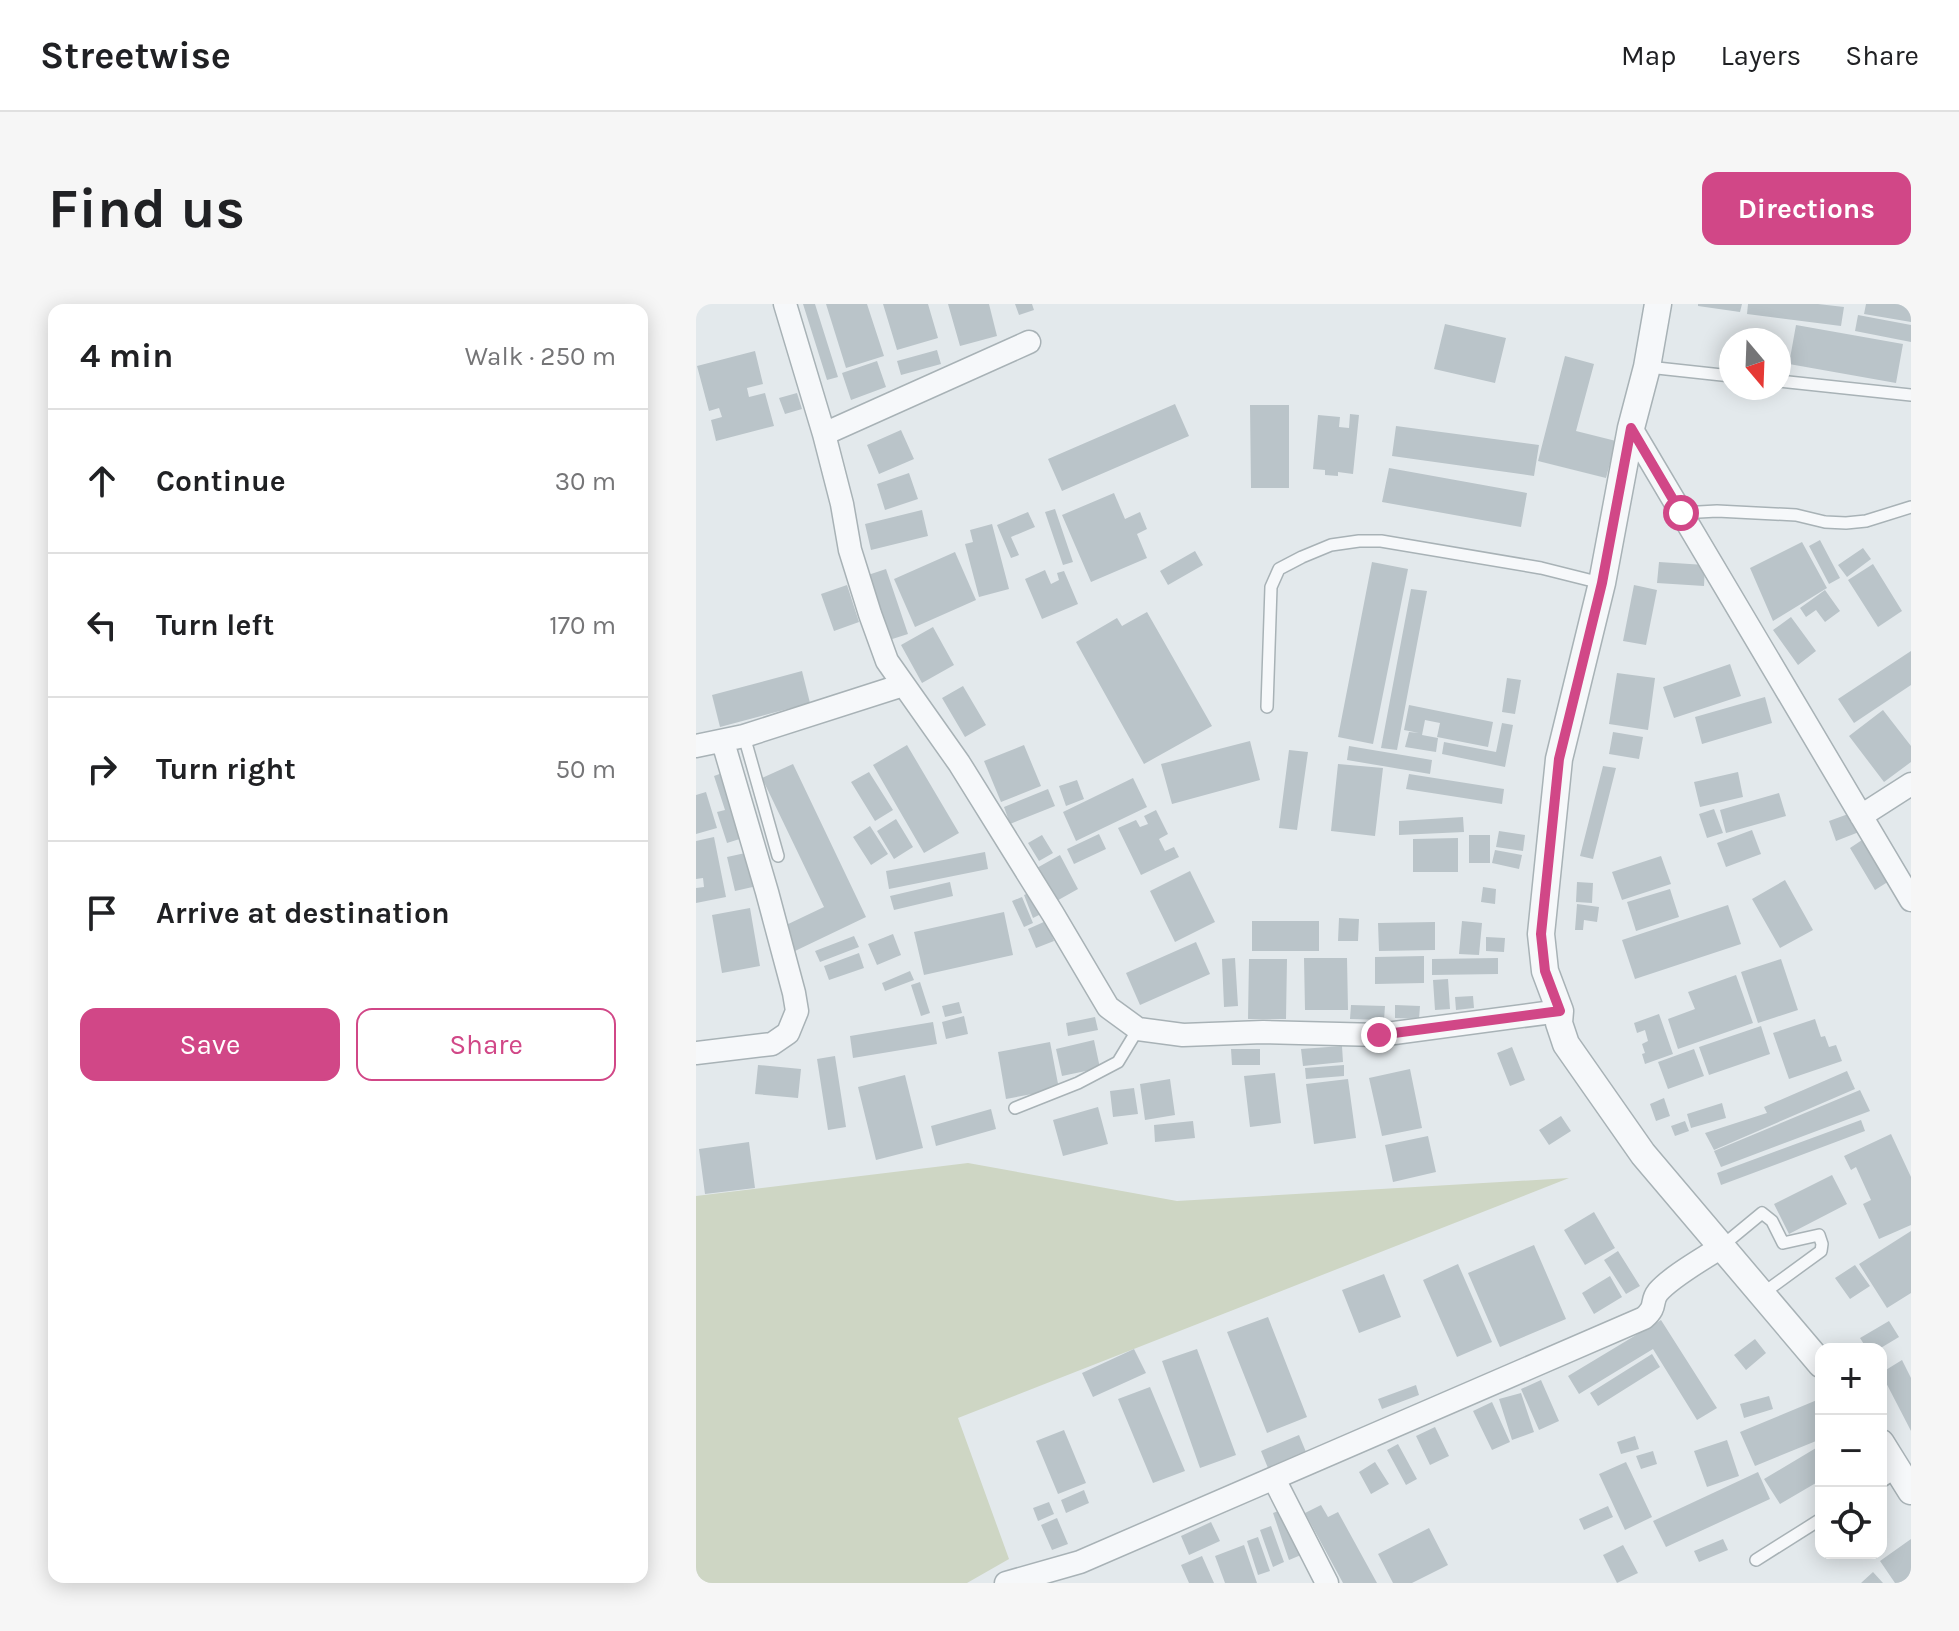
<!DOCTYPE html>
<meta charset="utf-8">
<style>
body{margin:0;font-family:Karla,sans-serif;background:#f6f6f6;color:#202124}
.controls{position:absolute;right:24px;bottom:24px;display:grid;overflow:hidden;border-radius:16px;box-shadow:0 4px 20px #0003}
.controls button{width:72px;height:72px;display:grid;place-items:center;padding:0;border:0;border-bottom:2px solid #e0e0e0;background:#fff;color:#202124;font:40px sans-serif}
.compass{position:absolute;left:1023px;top:24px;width:72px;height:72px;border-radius:50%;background:#fff;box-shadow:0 4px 20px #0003;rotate:161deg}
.stop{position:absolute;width:24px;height:24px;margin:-18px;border:6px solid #d14787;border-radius:50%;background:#fff}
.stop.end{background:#d14787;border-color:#fff;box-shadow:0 2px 8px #0008}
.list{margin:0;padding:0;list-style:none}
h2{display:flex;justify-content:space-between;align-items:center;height:104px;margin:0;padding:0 32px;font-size:34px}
h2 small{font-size:26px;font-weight:400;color:#757577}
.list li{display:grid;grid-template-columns:52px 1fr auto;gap:24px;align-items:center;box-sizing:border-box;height:144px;padding:0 32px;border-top:2px solid #e0e0e0}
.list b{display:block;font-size:30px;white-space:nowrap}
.list em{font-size:26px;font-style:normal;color:#757577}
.actions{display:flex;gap:16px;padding:24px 32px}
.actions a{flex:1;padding:18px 0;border:2px solid #d14787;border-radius:16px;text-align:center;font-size:28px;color:#d14787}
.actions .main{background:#d14787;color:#fff}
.icon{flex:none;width:44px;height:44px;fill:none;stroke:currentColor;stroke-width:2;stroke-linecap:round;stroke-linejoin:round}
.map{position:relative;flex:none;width:1215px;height:1279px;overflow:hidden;border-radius:16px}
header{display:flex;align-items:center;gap:48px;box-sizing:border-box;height:112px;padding:0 40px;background:#fff;border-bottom:2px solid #e0e0e0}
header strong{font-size:38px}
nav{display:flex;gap:44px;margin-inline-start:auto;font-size:28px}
.intro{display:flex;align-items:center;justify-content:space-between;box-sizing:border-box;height:192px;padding:0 48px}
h1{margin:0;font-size:56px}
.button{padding:20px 36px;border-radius:16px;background:#d14787;color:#fff;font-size:28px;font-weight:700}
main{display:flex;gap:48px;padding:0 48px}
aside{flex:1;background:#fff;border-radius:16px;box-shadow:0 4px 20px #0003}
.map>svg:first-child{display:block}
.green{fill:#ced6c4}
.building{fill:#bac4c9}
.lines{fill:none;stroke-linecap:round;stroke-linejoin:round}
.service-casing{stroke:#a8b2b6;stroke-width:14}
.minor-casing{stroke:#a8b2b6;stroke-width:25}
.tertiary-casing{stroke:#a8b2b6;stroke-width:29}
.service{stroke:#f6f8fa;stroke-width:11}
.minor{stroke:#f6f8fa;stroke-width:22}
.tertiary{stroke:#f6f8fa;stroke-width:26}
.route{stroke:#d14787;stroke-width:10}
</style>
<header>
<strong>Streetwise</strong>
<nav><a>Map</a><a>Layers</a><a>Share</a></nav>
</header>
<div class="intro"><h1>Find us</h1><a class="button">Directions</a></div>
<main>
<aside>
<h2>4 min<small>Walk · 250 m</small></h2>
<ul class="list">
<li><svg class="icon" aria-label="ahead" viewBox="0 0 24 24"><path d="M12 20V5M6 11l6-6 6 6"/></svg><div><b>Continue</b></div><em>30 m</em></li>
<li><svg class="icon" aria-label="left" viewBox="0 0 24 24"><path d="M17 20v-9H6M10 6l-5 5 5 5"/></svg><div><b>Turn left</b></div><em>170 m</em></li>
<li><svg class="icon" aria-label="right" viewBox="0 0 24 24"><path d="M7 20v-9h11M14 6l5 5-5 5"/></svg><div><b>Turn right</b></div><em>50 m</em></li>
<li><svg class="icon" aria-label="arrive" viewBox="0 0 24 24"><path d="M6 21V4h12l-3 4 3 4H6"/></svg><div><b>Arrive at destination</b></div></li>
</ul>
<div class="actions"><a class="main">Save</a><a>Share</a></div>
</aside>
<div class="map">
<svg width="1215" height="1279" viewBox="0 0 1215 1279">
<rect width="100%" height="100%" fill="#e3e9ec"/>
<path class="green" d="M272,859L481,897L873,874L262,1114L313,1255L271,1279H0V892Z"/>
<path class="building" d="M107,0H119L142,73L131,76Z
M130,0H171L188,52L150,64Z
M187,0H232L242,34L201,46Z
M252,0H293L301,32L264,42Z
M319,0H336L338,6L323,11Z
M1002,0H1046L1044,8L1002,2Z
M1052,0H1122L1148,3L1145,22L1051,10Z
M1170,0H1215V18L1168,10Z
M1162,11L1215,21V38L1159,27Z
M749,20L810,34L799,79L738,65Z
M1100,21L1207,40L1200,79L1093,60Z
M241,46L245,60L205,71L201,57Z
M59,47L67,80L51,84L53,93L69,89L78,122L20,137L15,116L26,113L23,104L13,107L1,62Z
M869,52L898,60L880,127L920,137L910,174L842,157Z
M181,57L190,83L155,96L146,69Z
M101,89L106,105L89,110L83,94Z
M479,100L493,132L366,187L352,155Z
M554,101H593V184H555Z
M654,110L663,111L657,170L642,168V172L629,171V166L617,165L622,111L644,113L643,123L653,124Z
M700,122L843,141L838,172L696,152Z
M205,126L218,155L183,170L171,141Z
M693,164L831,189L825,223L686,198Z
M213,169L222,195L189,206L181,180Z
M418,189L429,215L444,208L451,225L441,230L451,254L395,278L366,211Z
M359,205L377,258L367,261L349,208Z
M226,206L232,232L175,246L169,220Z
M332,208L339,223L315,233L323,251L315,254L301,221Z
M296,220L313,285L283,293L269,240L277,238L274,226Z
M1124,236L1144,274L1133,280L1113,242Z
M1106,238L1131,284L1077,317L1054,264Z
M1167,244L1175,255L1151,273L1142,261Z
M499,247L507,261L472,281L464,267Z
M259,248L280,296L219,323L198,275Z
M676,258L712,265L677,440L642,433Z
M963,258L1009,261L1008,282L961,279Z
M1177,260L1206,307L1182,323L1152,276Z
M190,265L212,330L190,337L169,272Z
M349,266L355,280L363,276L361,269L368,267L382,300L346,315L329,275Z
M151,281L163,318L138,327L125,290Z
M938,281L961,286L950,341L927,337Z
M715,285L731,287L701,446L685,444Z
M1129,286L1144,307L1129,318L1120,306L1110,313L1104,304Z
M451,308L516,422L448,460L380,338L421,314L426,322Z
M1095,313L1120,347L1102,361L1077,326Z
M237,323L258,361L226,379L205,341Z
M1215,347V381L1158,419L1142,395Z
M1034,360L1045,392L978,414L967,383Z
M106,367L114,399L24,423L16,391Z
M921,369L959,374L952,426L913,420Z
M811,374L825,376L819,410L806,408Z
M267,382L290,421L269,433L246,394Z
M1069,393L1076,419L1006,440L999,413Z
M713,401L797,418L792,443L741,433L744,419L729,416L726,431L742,434L740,448L709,443L713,428L723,429L708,426Z
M1187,406L1215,442V458L1188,478L1153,432Z
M806,419L817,421L809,463L746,450L748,438L800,448Z
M917,428L947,433L943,455L913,450Z
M554,437L564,476L476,500L465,460Z
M211,441L263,529L228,549L177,461Z
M328,441L345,482L305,498L288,457Z
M653,442L736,456L734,470L651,456Z
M593,446L612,448L601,526L583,524Z
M97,460L170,613L99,647L88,622L128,603L66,474Z
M642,460L687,464L679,532L635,527Z
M907,462L920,464L897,555L884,552Z
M29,468L50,533L31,539L21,508L29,506L18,472Z
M173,468L197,506L179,517L155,478Z
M1042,468L1047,493L1004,503L998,478Z
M713,470L808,485L806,500L710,485Z
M437,474L451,503L380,537L367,508Z
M381,476L388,495L370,502L363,482Z
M352,485L359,502L314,520L308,503Z
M10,488L21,524L0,530V491Z
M1083,489L1090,512L1030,529L1024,506Z
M1018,505L1027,529L1011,534L1003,510Z
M460,506L472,530L463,535L469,547L478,543L483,553L445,571L422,524L440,516L444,523L452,520L448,512Z
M1155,509L1163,528L1140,537L1133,517Z
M767,513L768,528L703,531V517Z
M200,515L217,543L198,555L181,527Z
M174,522L192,550L175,561L157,533Z
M1056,526L1065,550L1030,563L1021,539Z
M803,527L829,531L827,547L800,543Z
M403,530L410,545L378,560L371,545Z
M346,531L357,549L343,557L332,539Z
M773,531H794V559H773Z
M18,533L30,593L0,599V584L8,583L7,574L0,575V537Z
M762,534V568H717V535Z
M1169,534L1198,574L1179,586L1154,544Z
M799,546L826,551L823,565L796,559Z
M54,548L61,582L39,587L31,553Z
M289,548L292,565L193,585L190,567Z
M364,551L382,585L357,599L339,565Z
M965,552L975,580L926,596L916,568Z
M494,567L519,618L479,638L454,587Z
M1089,576L1117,626L1084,644L1056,595Z
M254,578L257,592L198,606L194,592Z
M881,578L897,579L896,599L880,598Z
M787,583L800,585L799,600L785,598Z
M974,585L983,613L940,627L931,598Z
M335,588L345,610L337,614L328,591Z
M326,593L337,619L328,623L316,597Z
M881,600L903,603L901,618L888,616L887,626H879Z
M1032,601L1045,640L939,675L926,636Z
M54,604L64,662L26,669L16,611Z
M308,608L317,651L228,671L218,628Z
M643,614L663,615L662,637H642Z
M350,617L358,637L340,644L332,625Z
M556,617H623V647H556Z
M766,617L786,619L783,651L763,650Z
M739,618V646L683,647L682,619Z
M197,630L205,651L181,661L172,640Z
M158,632L163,643L124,658L119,647Z
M790,633L809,634L808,648L790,647Z
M500,638L514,670L444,701L430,669Z
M163,649L168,664L133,676L128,662Z
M728,652V679L679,680V653Z
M539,654L542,702L528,703L526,655Z
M608,654H651L652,706H609Z
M802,654V670L736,671V655Z
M553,655H591L590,715H552Z
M1085,655L1102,706L1062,719L1045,668Z
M214,667L218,676L189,687L186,679Z
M1040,671L1057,719L982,745L972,715L999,705L992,688Z
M752,675L754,705L739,706L737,676Z
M224,678L234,709L225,712L215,681Z
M777,692L778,704L760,706L759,693Z
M263,698L266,709L249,713L246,702Z
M655,701L689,702L688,716L654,715Z
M699,701L724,702L723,715L699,714Z
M963,710L977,750L949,760L946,750L949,749L946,740L952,737L949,726L941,729L938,719Z
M268,712L272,730L250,735L246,718Z
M399,713L402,726L372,732L370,719Z
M1119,715L1125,733L1129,732L1133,743L1140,741L1146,757L1093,775L1077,729Z
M237,718L241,740L157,754L154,732Z
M1065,722L1074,750L1013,771L1003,743Z
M398,736L404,764L366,772L360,745Z
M354,738L363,785L310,795L302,748Z
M646,742L647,758L607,762L605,745Z
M816,743L829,776L814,782L801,749Z
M535,745H564V761H536Z
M998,745L1008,772L972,785L962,758Z
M139,752L150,823L132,826L121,755Z
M62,761L105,765L102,794L59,790Z
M648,761V772L610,775L609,764Z
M714,765L726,824L686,832L673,774Z
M1151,767L1159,785L1018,846L1009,829L1071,809L1068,803Z
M579,769L585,819L554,823L548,772Z
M209,771L227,844L180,856L162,783Z
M474,775L479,811L449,816L444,780Z
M652,775L660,834L618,840L610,780Z
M438,784L442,810L417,813L414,787Z
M1164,786L1174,807L1025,863L1018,847Z
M968,794L974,812L960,817L954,800Z
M1026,799L1030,814L995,824L991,810Z
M402,803L412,840L367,852L357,816Z
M295,805L300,825L240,842L235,822Z
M865,812L875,827L853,841L843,826Z
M1165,816L1169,827L1025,881L1021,869Z
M497,817L499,834L459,838L458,821Z
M989,817L993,827L979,832L975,822Z
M1195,830L1215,873V921L1183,935L1167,900L1175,896L1160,863L1155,866L1148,852Z
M732,832L740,868L697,878L689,841Z
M53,838L59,884L9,890L3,845Z
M1136,871L1151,900L1093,930L1078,900Z
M898,908L919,944L889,961L868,926Z
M1215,927V989L1191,1004L1163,960Z
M838,941L870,1015L804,1043L772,969Z
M922,947L944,982L930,990L908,956Z
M762,960L796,1038L761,1053L727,976Z
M1159,961L1174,982L1154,995L1139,974Z
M688,970L705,1013L663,1029L646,986Z
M914,972L926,993L898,1010L886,989Z
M572,1013L611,1113L571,1129L531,1028Z
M965,1016L1021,1104L1001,1116L957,1045L883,1090L872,1072Z
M1193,1017L1203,1033L1183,1045H1171L1164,1034Z
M1059,1035L1070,1049L1050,1066L1038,1051Z
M438,1045L450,1069L397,1093L386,1069Z
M501,1045L540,1151L504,1164L466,1057Z
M956,1050L964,1063L902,1102L894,1089Z
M1206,1056L1215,1074V1127L1185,1069Z
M845,1076L863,1117L843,1126L825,1085Z
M720,1081L723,1091L686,1105L682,1095Z
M454,1083L489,1167L457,1179L422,1095Z
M825,1089L838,1128L816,1136L803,1095Z
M1073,1092L1077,1105L1048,1114L1044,1100Z
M1121,1096L1125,1106V1135L1059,1162L1044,1128Z
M796,1098L814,1138L796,1146L777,1107Z
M739,1123L753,1152L734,1161L720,1132Z
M368,1126L390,1179L362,1190L340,1137Z
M603,1131L610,1148L572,1164L565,1147Z
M939,1132L943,1145L925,1150L921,1138Z
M1031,1136L1043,1172L1011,1183L998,1147Z
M702,1140L721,1175L710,1181L691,1146Z
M1125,1141V1176L1084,1200L1068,1175Z
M957,1147L961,1160L945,1165L940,1152Z
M679,1158L693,1180L675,1190L663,1168Z
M930,1158L956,1213L929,1226L903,1170Z
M1062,1168L1074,1195L970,1243L957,1217Z
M388,1186L393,1199L370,1209L365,1196Z
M353,1198L358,1210L342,1217L337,1204Z
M625,1201L632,1213L642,1208L681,1279H647L609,1209Z
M912,1202L917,1213L888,1226L883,1215Z
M588,1205L605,1251L593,1256L577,1209Z
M361,1214L372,1240L356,1246L345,1221Z
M515,1218L524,1237L493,1251L485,1232Z
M575,1222L588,1258L577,1263L564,1226Z
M733,1224L752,1261L716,1279H697L682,1250Z
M562,1233L574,1267L562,1271L551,1237Z
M1027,1235L1032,1246L1003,1258L998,1247Z
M1215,1235V1279H1199L1184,1257Z
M548,1241L561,1279H529L519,1252Z
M927,1241L942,1269L921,1279L907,1251Z
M506,1252L518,1279H493L485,1261Z
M1177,1268L1187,1279H1165Z"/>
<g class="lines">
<g class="service-casing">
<path id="service" d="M952,63L1035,72
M1083,77L1215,91
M985,209L1021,207L1100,211L1129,218L1150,219L1170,217L1215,203
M571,403L575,283L583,265L606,253L635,241L663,237H685L845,264L905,279
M48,432L82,552
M319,804L382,779L422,758L442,725
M1026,942L1066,909L1076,917L1087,939L1123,931L1126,940L1125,947L1066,990
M1185,1178L1202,1167
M1060,1256L1125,1215"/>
</g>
<g class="minor-casing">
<path id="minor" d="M89,0L128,130L146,200L154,246L174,310L191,357L263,459L357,610L412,703L442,725L487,731L567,728L683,731L864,707
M935,124L1215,596
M128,130L333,38
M0,442L48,432L207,381
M1165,512L1215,480
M0,749L76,740L92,729L101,707L98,689L71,588L27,438
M578,1175L631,1279
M310,1279L384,1258L948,1014C962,1002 954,998 962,988C976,972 1007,955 1025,943"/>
</g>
<g class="tertiary-casing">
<path id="tertiary" d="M962,0L951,63L935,124L906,279L863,455L845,630L849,667L864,707L863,719L870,740L947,850L1125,1060
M1185,1139L1215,1187"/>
</g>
<use href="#service" class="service"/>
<use href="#minor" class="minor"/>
<use href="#tertiary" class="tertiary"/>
</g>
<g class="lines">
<path class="route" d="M683,731L864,707L849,667L845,630L863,455L906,279L935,124L985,209"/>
</g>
</svg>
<div class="controls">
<button>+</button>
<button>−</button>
<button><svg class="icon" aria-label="locate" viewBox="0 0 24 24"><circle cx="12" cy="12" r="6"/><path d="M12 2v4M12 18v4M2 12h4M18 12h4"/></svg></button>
</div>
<svg class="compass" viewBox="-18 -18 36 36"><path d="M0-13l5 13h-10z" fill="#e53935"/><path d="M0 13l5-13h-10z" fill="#757577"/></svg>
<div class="stop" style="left:985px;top:209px"></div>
<div class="stop end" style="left:683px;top:731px"></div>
</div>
</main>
